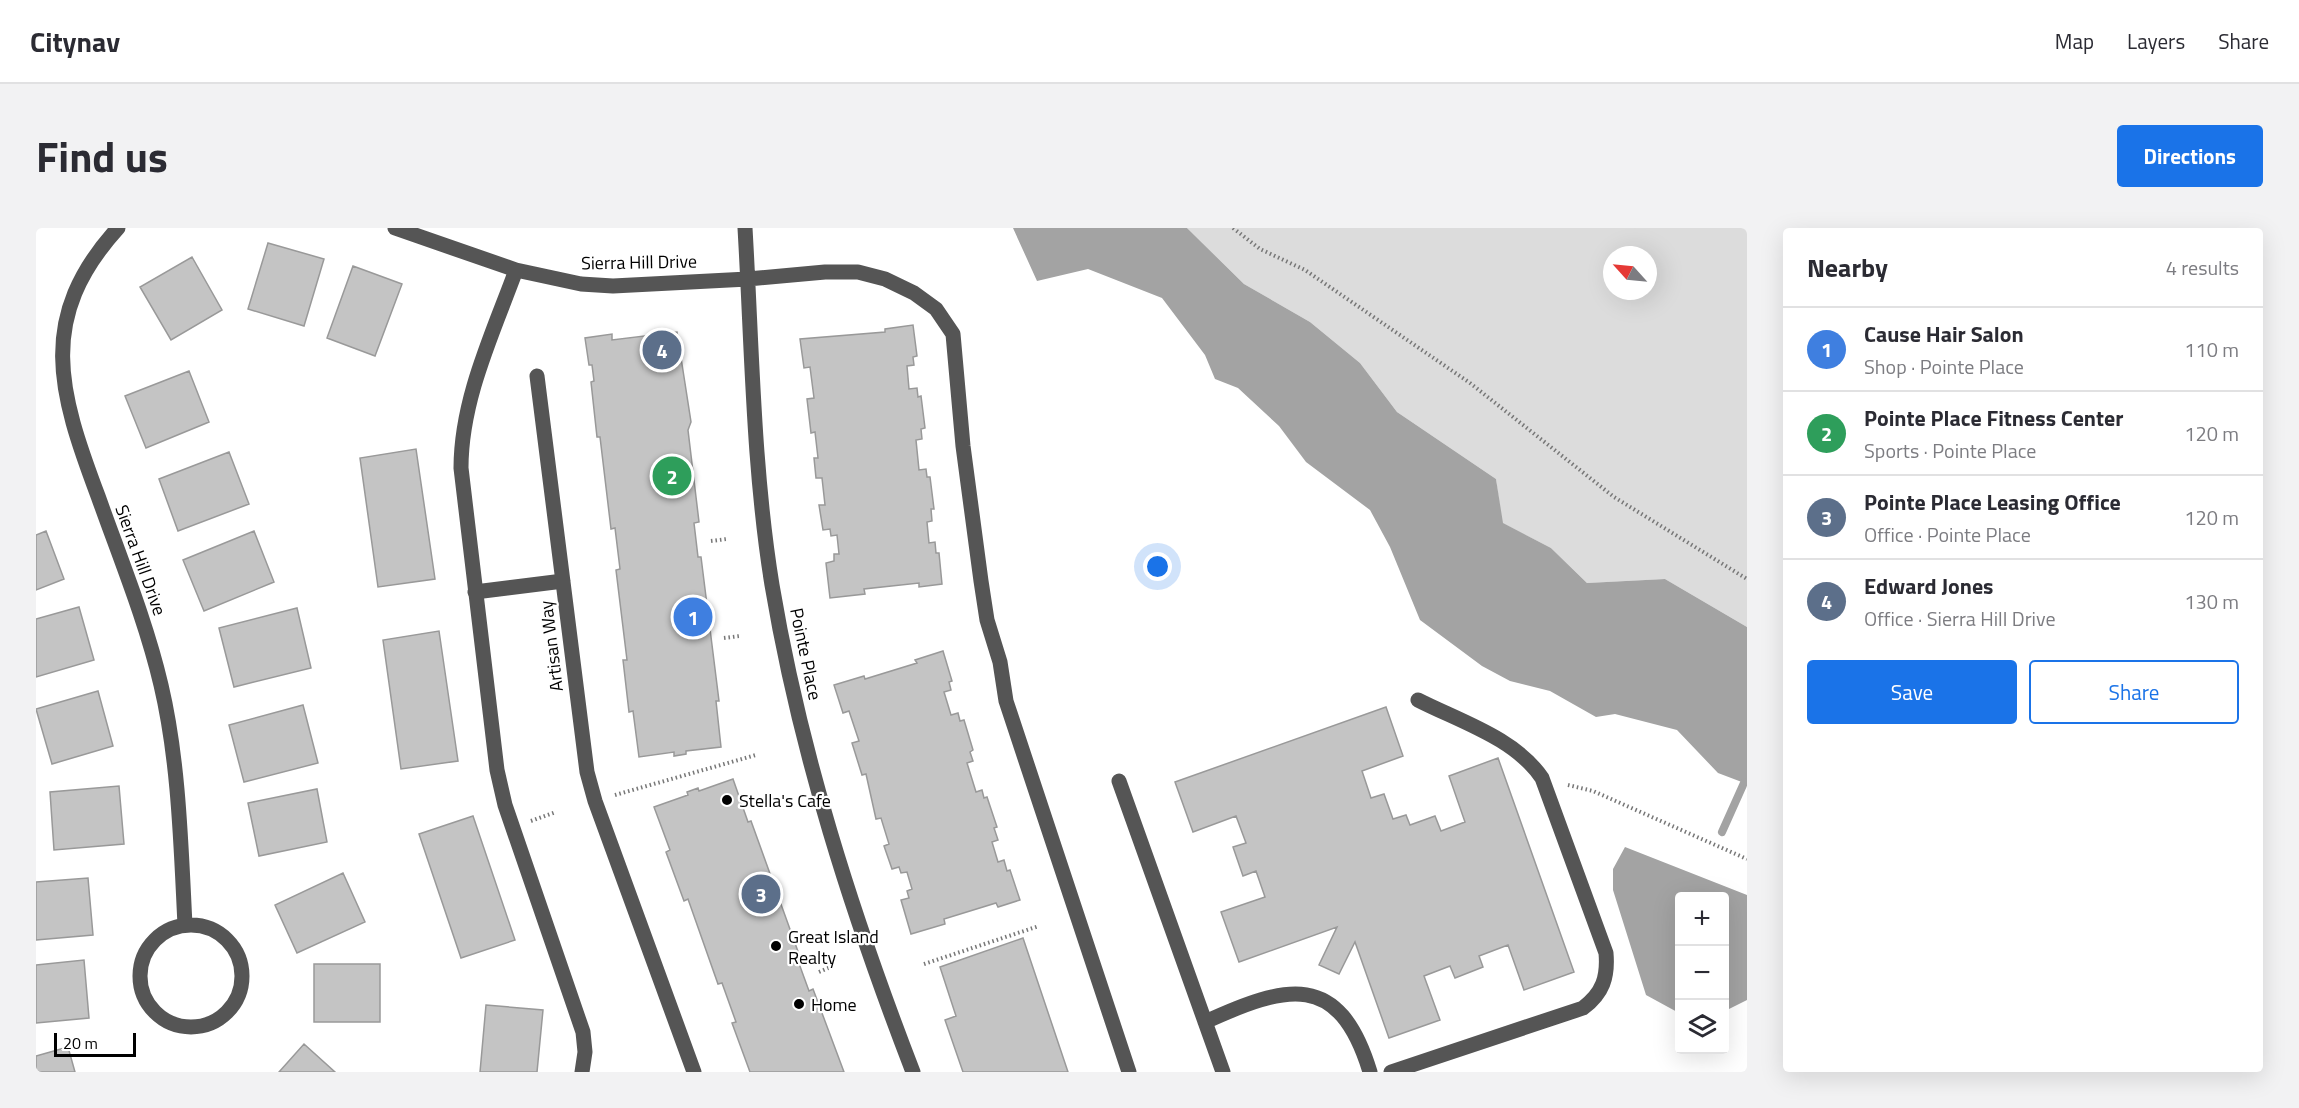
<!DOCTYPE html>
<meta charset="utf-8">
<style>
body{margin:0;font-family:"Titillium Web",sans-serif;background:#f2f2f3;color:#2b2b33}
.controls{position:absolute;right:18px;bottom:18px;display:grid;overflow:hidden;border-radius:6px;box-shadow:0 6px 24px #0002}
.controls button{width:54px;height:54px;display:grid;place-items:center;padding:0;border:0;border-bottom:2px solid #e1e1e2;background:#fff;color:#2b2b33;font:30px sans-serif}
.compass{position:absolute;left:1567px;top:18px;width:54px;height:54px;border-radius:50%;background:#fff;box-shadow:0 6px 24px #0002;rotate:297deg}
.scale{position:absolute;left:18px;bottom:15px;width:82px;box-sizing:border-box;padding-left:6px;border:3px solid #000;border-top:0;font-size:16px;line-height:21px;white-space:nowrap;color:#000;-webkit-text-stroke:4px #fff;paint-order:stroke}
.you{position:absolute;left:1122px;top:339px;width:21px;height:21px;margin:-15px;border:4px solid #fff;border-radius:50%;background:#1a73e8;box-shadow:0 0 0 9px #1a73e833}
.badge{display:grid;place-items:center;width:39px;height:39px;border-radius:50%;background:#1a73e8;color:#fff;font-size:20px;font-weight:700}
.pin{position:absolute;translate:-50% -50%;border:3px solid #fff;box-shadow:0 2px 6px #0006}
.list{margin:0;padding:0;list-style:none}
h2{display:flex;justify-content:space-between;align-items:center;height:78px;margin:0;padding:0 24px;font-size:26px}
h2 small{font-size:20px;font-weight:400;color:#7c7c81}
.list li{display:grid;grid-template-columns:39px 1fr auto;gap:18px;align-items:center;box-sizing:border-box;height:84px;padding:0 24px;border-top:2px solid #e1e1e2}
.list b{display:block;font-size:22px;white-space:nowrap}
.list p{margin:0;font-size:20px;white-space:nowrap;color:#7c7c81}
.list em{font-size:20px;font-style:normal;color:#7c7c81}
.actions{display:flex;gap:12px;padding:18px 24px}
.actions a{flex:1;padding:14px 0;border:2px solid #1a73e8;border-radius:6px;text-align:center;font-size:21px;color:#1a73e8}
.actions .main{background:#1a73e8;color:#fff}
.icon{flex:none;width:33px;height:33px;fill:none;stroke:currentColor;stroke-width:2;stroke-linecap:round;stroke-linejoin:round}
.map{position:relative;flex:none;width:1711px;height:844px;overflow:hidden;border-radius:6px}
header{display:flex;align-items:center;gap:36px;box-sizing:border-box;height:84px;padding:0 30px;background:#fff;border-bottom:2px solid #e1e1e2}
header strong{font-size:28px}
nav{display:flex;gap:33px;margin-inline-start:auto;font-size:21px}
.intro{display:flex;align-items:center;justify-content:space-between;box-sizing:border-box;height:144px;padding:0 36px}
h1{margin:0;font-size:42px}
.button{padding:15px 27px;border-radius:6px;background:#1a73e8;color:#fff;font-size:21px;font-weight:700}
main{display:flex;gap:36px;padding:0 36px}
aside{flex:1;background:#fff;border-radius:6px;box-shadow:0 6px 24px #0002}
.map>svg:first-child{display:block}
.green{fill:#dcdcdc;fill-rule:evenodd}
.water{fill:#a3a3a3}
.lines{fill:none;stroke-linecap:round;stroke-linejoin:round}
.stream{stroke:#a3a3a3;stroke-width:8}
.building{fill:#c4c4c4;stroke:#999;stroke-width:1.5}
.path{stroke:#777;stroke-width:4;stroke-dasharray:1.5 3;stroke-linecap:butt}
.minor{stroke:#555;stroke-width:15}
.poi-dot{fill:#000;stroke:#fff;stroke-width:2}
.labels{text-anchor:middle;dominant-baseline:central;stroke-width:4.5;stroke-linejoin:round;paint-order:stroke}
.street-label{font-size:18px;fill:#000;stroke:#fff}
.poi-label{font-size:18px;fill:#000;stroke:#fff;text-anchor:start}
</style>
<header>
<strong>Citynav</strong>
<nav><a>Map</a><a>Layers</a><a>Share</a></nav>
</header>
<div class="intro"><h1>Find us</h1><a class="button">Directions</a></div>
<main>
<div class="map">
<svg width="1711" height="844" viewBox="0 0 1711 844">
<rect width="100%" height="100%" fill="#fff"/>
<path class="green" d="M1151,0h560v399l-82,-48 -78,4 -36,-35 -49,-25 -6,-44 -99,-67 -37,-49 -50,-41 -66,-38zM1576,27h36v36h-36z"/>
<path class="water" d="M977,0h174l57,56 66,38 50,41 37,49 99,67 7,44 48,25 36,35 78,-4 82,48v157l-29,-11 -41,-43 -62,-16 -19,3 -46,-26 -40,-10 -28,-15 -62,-46 -30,-73 -20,-37 -64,-48 -27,-36 -41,-38 -23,-9 -10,-24 -43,-57 -74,-29 -51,12z
M1589,619l122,48v105l-22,11 -1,-115h-44l-1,117 -33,-18 -33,-105v-21z"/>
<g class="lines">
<path class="stream" d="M1686,604l22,-49 3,-1"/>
</g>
<path class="building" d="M232,15l56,16 -20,67 -56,-17z
M156,29l30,53 -51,30 -31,-53z
M317,38l49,18 -27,72 -48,-18z
M877,97l4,31 -4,1 1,8 -7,1 2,23 8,-1 1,9 3,-1 4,32 -4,1 1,10 -6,1 3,30 7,-1 1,8h3l4,32h-3l1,12 -5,1 2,21 6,-1 1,11h3l3,31 -23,3v-4l-55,6 1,5 -35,4 -4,-35 8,-2v-7h5l-2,-19 -6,1 -1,-7 -7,1 -4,-25h6l-3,-27h-6l-2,-20h4l-3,-26 -4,1 -4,-34 7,-1 -4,-31 -6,1 -4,-29 85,-7v-3z
M641,104l14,90 -3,8 11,92 -5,1 4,34h3l18,144h-3l5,46 -35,4v3l-12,2v-4l-35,5 -6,-46 -4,1 -6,-52h4l-11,-90 4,-1 -5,-41 -4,1 -11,-92h-3l-6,-55 3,-1 -2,-16h-3l-4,-27 27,-4v6z
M153,143l20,51 -63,26 -21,-52z
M380,221l19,130 -57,8 -18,-129z
M193,224l20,52 -71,27 -19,-52z
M10,303l18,48 -28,11v-55z
M218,303l20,51 -70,29 -21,-51z
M43,379l15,53 -58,17v-58z
M261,380l14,60 -77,19 -15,-59z
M403,403l19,130 -57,8 -18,-129z
M907,423l9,30 -3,1 2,8 -7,2 7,23 7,-2 2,8 4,-1 9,30 -3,2 3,9 -6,2 9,29 6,-2 2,8 3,-1 10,30 -3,1 4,12 -6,2 6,20 6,-2 3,11 3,-1 10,30 -22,7 -2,-4 -52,16 1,5 -34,10 -10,-34 8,-2 -2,-7 5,-2 -5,-17 -6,1 -2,-6 -7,2 -8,-23 5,-2 -8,-26 -5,1 -10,-45 -4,1 -10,-32 7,-2 -10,-30 -6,2 -9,-28 30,-9 1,3 52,-16 -2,-3z
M62,463l15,55 -61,18 -16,-55z
M267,477l15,58 -74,19 -15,-57z
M1350,479l17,49 -41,15 9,27 13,-4 9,25 13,-4 4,10 25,-9 6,15 24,-9 -16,-46 49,-18 76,214 -50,18 -16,-45 -29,11 4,11 -28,11 -5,-12 -26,10 16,44 -51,18 -34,-96 -16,32 -20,-9 18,-38 -98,35 -18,-50 44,-15 -9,-26 -13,5 -10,-29 13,-4 -10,-27 -43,16 -18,-50z
M697,551l15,43 3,-1 49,136 -3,1 12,33 4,-2 31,83h-94l-18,-49 4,-1 -14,-39 -4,1 -30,-85 -4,2 -18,-49 4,-2 -16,-43 34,-12 -1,-3 11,-4 1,3z
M83,558l5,58 -70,6 -4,-58z
M281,561l10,53 -68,14 -11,-53z
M437,588l42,124 -54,18 -42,-124z
M307,645l22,49 -68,31 -22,-48z
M52,650l5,57 -57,5v-58z
M987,710l45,134h-105l-18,-52 11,-4 -16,-49z
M48,732l5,58 -53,5v-58z
M278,736h66v58h-66z
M450,777l57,5 -6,62h-57z
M268,816l31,28h-56z
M32,819l7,25h-39v-16z"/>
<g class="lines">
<path class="path" d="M1197,0l27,21 45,21 165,113 144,114 133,82
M675,313l16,-2
M688,410l16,-2
M1532,557l25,6 154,68
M579,567l141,-40
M495,593l25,-9
M888,736l115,-38
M783,744l14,-6"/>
<path class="minor" d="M82,0c-82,90 -59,164 -20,268 22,62 48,125 63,189 18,76 20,162 24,240
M359,0l121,42 65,14 32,2 135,-7 77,-7h33l27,7 29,14 22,16 17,25 10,112 18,135 6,39 13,42 6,39 123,371
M709,0c7,119 8,240 27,357 28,167 80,329 141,487
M480,42c-23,63 -55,129 -55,198l36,302 8,35 78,227 2,20 -3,20
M501,148l50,396 8,29 99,271
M439,364l88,-11
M1083,553l104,291
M104 748a51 51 0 1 1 102 0a51 51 0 1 1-102 0Z
M1169,794c81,-37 134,-52 165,50
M1355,844l192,-64c20,-15 25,-31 23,-55l-64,-175c-27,-40 -83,-57 -124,-78"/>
</g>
<g class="poi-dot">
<circle cx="691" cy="572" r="6"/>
<circle cx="740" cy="718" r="6"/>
<circle cx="763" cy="776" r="6"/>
</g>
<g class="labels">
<g class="street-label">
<text transform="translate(603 34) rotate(-1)">Sierra Hill Drive</text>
<text transform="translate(105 332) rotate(70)">Sierra Hill Drive</text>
<text transform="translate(515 418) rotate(-97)">Artisan Way</text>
<text transform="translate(770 426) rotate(78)">Pointe Place</text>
</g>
<g class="poi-label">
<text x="703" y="572">Stella's Cafe</text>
<text x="752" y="708">Great Island<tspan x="752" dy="21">Realty</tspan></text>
<text x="775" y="776">Home</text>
</g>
</g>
</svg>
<div class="controls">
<button>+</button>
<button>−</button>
<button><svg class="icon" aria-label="layers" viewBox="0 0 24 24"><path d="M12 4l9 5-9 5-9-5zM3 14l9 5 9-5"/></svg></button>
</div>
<svg class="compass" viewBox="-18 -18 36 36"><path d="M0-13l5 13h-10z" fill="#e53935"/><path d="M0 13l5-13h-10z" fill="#7c7c81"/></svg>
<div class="scale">20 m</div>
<div class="you"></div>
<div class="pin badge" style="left:657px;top:389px;background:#3f7fe0">1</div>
<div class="pin badge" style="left:636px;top:248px;background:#2e9e5b">2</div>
<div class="pin badge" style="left:725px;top:666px;background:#5c6f8a">3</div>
<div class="pin badge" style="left:626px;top:122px;background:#5c6f8a">4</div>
</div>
<aside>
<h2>Nearby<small>4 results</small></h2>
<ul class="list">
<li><span class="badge" style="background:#3f7fe0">1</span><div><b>Cause Hair Salon</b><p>Shop · Pointe Place</p></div><em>110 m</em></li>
<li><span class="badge" style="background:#2e9e5b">2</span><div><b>Pointe Place Fitness Center</b><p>Sports · Pointe Place</p></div><em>120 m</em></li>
<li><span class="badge" style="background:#5c6f8a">3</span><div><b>Pointe Place Leasing Office</b><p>Office · Pointe Place</p></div><em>120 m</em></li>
<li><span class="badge" style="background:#5c6f8a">4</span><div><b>Edward Jones</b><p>Office · Sierra Hill Drive</p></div><em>130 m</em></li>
</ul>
<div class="actions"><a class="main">Save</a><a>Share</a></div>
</aside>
</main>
